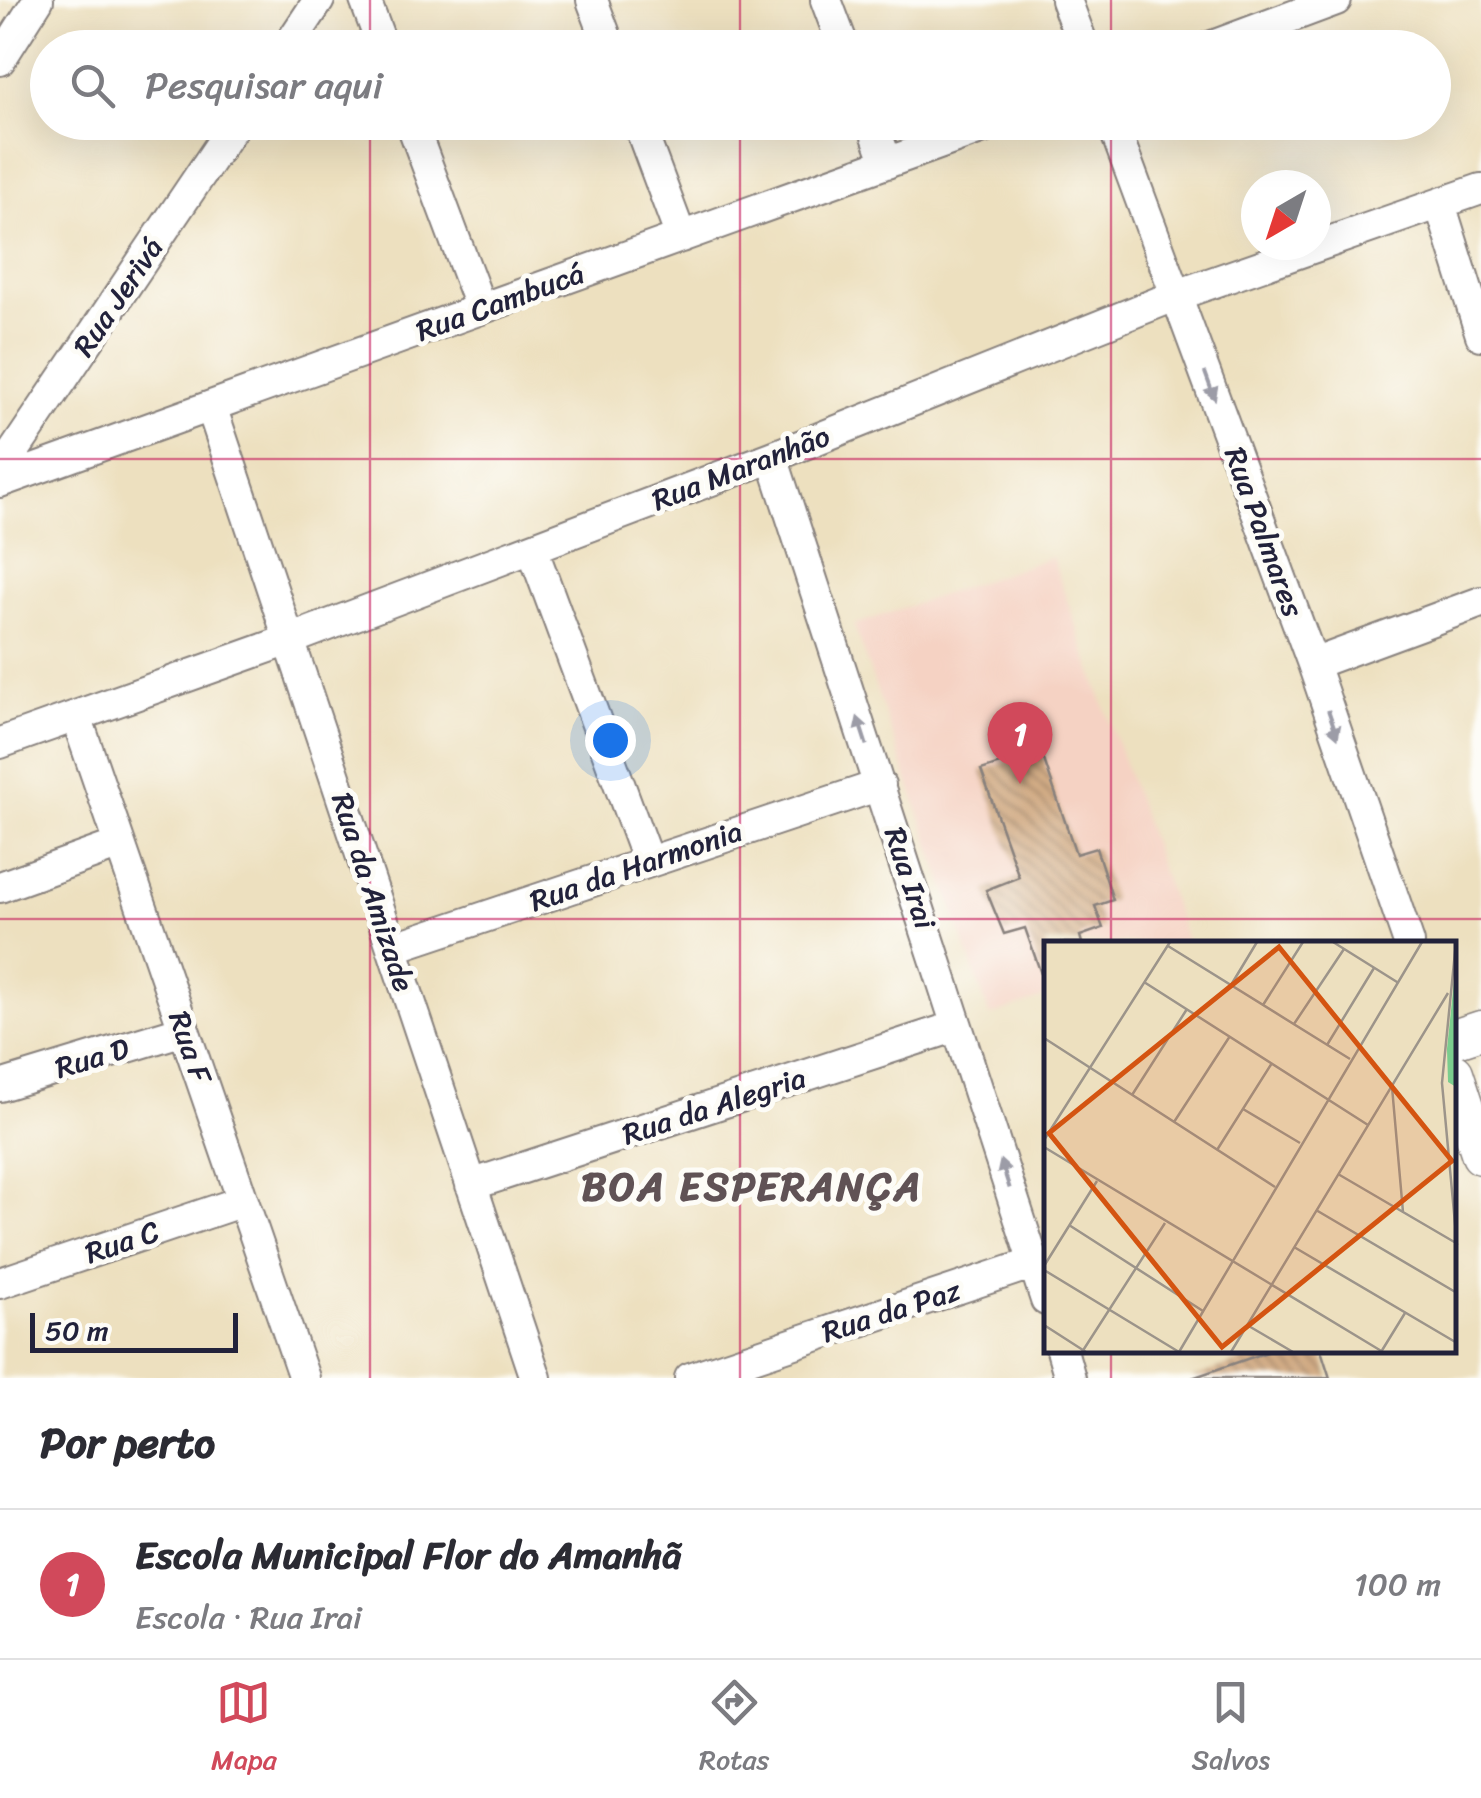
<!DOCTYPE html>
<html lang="pt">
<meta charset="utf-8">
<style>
body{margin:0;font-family:Sriracha,sans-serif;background:#f7f7f7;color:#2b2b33}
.compass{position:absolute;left:1241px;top:170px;width:90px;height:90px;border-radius:50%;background:#fff;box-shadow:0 10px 40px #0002;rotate:219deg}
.scale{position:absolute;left:30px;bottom:25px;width:208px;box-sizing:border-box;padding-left:10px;border:5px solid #22223b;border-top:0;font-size:28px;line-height:35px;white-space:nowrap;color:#22223b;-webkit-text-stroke:8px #fdfcf7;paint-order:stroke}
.you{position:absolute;left:610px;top:740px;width:35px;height:35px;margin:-25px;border:8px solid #fff;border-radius:50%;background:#1a73e8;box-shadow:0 0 0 15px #1a73e833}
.badge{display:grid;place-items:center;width:65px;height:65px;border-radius:50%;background:#d1495b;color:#fff;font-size:32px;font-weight:700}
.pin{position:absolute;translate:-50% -82px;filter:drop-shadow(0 2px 5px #0008)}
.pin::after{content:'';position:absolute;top:52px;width:35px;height:30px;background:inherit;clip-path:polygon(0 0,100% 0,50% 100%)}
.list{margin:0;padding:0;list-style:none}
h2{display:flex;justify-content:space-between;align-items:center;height:130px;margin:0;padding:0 40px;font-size:42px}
h2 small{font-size:32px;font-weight:400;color:#7c7c81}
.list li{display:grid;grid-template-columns:65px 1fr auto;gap:30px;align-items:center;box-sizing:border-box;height:150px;padding:0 40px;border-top:2px solid #e1e1e2}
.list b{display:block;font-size:38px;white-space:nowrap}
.list p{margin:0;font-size:32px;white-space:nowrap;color:#7c7c81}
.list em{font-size:32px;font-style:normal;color:#7c7c81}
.icon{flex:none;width:55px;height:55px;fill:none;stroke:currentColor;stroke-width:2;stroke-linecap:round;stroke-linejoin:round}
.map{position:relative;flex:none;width:1481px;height:1378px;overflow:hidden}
.search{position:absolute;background:#fff;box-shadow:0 10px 40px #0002;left:30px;right:30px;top:30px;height:110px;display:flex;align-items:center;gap:25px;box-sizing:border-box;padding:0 35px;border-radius:55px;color:#7c7c81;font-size:38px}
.sheet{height:280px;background:#fff}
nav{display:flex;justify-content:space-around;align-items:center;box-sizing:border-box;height:140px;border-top:2px solid #e1e1e2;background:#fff;font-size:28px;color:#7c7c81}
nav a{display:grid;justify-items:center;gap:5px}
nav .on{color:#d1495b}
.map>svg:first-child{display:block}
.built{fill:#f5d2c3}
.building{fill:url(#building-back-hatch)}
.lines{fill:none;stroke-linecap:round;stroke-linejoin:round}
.minor-casing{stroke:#88817d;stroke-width:34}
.tertiary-casing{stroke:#88817d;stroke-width:41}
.minor{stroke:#fff;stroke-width:30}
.tertiary{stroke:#fff;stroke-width:38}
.oneway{fill:#9c9ca7}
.grid{fill:none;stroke:#c2185b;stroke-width:2.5;stroke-opacity:0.55}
.labels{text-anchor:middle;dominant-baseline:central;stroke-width:10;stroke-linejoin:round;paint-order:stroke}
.street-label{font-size:30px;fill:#22223b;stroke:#fdfcf7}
.district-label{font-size:40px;font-weight:bold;letter-spacing:2.5px;fill:#605255;stroke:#fdfcf7}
.inset-road{fill:none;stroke:#9c948a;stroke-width:2.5}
.view{fill:#d45411;fill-opacity:0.15;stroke:#d45411;stroke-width:5}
.inset-edge{fill:none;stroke:#22223b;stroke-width:5}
</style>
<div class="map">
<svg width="1481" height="1378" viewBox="0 0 1481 1378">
<defs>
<pattern id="building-back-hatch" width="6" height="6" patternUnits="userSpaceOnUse" patternTransform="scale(2.5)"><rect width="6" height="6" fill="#d2ac85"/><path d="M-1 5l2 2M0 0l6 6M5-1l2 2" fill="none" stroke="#aa8c6e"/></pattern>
</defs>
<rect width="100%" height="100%" fill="#fdfcf7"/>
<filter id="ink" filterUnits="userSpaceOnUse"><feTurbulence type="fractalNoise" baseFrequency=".01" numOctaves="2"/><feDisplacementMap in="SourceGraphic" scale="20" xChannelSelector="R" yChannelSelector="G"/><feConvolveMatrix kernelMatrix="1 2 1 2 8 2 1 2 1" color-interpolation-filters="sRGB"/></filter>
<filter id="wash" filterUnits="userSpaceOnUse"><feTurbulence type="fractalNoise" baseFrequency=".0048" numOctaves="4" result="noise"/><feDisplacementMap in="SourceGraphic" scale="40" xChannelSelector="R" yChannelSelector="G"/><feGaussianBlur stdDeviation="2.25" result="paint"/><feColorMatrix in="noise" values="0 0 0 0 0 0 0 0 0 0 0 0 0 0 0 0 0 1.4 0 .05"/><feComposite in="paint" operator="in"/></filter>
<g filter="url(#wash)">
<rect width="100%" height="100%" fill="#ede0bf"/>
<path class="built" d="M1052,557l135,386h-141v54l-56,19 -136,-391z"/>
<g id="blocks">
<path class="building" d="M1041,751l35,103 20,-6 17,52 -18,6 8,22 -23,8 2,7h-36l-1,42 -20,-57 -21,6 -18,-44 33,-13 -38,-107z
M1273,1350h48l9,28h-138z"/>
</g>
</g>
<g filter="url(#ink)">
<use href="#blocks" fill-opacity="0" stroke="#88817d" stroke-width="2.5"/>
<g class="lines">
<g class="minor-casing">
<path id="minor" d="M365,0l18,48
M592,0l18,48
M826,0l18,48
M1066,0l18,48
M287,48l32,-48
M1207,48l129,-48
M0,60l38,-60
M411,122l70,187
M638,122l43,115
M872,122l15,41
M1112,122l201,542 96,279
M1440,204l41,131
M211,406l325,972
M772,457l274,843
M0,472l236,-350
M0,482l1000,-360
M532,548l116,314
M1313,664l168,-62
M76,716l228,662
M0,743l289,-103 483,-183 405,-162 304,-106
M0,887l120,-43
M392,948l488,-163
M0,1086l184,-56
M471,1185l486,-159
M0,1283l243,-82
M1062,1350l8,28
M690,1378l344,-115"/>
</g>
<g class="tertiary-casing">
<path id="tertiary" d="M1454,1039l27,-9
M1454,1073l27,82"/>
</g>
<use href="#minor" class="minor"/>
<use href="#tertiary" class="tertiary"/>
</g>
<defs><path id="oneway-solid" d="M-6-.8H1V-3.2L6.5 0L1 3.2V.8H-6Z" transform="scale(2.5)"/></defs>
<g class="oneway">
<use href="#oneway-solid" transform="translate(1210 386) rotate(70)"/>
<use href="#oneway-solid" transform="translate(1333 724) rotate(71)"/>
<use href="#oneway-solid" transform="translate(862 731) rotate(-108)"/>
<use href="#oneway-solid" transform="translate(1005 1174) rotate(-108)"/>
</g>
</g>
<path class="grid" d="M370,0v48M740,0v48M1111,0v48M370,122v1256M740,122v1256M1111,122v821M0,459h1481M0,919h1481M1111,1350v28"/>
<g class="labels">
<g class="street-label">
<text transform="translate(118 297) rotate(-56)">Rua Jerivá</text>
<text transform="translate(500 302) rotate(-20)">Rua Cambucá</text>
<text transform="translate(741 468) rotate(-21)">Rua Maranhão</text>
<text transform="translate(1264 532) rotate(70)">Rua Palmares</text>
<text transform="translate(636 866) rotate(-19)">Rua da Harmonia</text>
<text transform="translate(910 878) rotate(72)">Rua Irai</text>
<text transform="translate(373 892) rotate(72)">Rua da Amizade</text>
<text transform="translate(190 1047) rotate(71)">Rua F</text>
<text transform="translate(92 1058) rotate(-17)">Rua D</text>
<text transform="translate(714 1106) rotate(-18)">Rua da Alegria</text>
<text transform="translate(122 1242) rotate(-19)">Rua C</text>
<text transform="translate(891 1311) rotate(-18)">Rua da Paz</text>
</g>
<g class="district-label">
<text x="752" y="1186">BOA ESPERANÇA</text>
</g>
</g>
<g transform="translate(1044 941)">
<rect width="412" height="412" fill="#ede0bf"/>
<path d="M412,21v125l-8,-5 -1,-33z" fill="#7bcd8e"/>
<path class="inset-road" d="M289,1l64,40M412,1l-14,141 15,162M124,5l182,113M100,41l224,143M187,44l26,-43M219,64l40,-63M250,83l50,-75M0,97l231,149M283,104l47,-77M348,146l11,125M88,154l55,-86M199,168l57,34M130,181l56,-86M0,199l126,-198M0,206l339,205M173,209l55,-87M294,233l118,69M272,269l141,83M25,284l134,86M250,306l163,96M0,325l53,-85M0,329l135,82M0,384l42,27M203,384l46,27M38,411l83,-129M135,411l243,-410M187,411l217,-359M337,411l24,-39"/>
<path class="view" d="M235,6l173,214 -230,186 -173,-214z"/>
<rect width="412" height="412" class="inset-edge"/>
</g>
</svg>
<svg class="compass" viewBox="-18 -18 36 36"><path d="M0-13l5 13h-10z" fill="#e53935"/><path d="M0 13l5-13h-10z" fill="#7c7c81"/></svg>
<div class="scale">50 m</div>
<div class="you"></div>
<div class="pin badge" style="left:1020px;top:784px">1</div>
<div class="search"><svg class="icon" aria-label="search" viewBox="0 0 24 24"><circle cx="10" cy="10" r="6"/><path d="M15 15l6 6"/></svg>Pesquisar aqui</div>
</div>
<section class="sheet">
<h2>Por perto<small></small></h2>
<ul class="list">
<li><span class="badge">1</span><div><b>Escola Municipal Flor do Amanhã</b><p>Escola · Rua Irai</p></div><em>100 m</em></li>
</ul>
</section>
<nav>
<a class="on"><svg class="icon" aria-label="map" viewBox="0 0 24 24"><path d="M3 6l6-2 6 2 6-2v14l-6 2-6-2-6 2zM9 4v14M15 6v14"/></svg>Mapa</a>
<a><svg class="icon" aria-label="directions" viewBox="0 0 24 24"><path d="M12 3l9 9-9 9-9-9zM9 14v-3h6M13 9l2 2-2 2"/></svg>Rotas</a>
<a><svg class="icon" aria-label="saved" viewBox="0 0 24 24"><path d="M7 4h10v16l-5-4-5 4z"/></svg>Salvos</a>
</nav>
